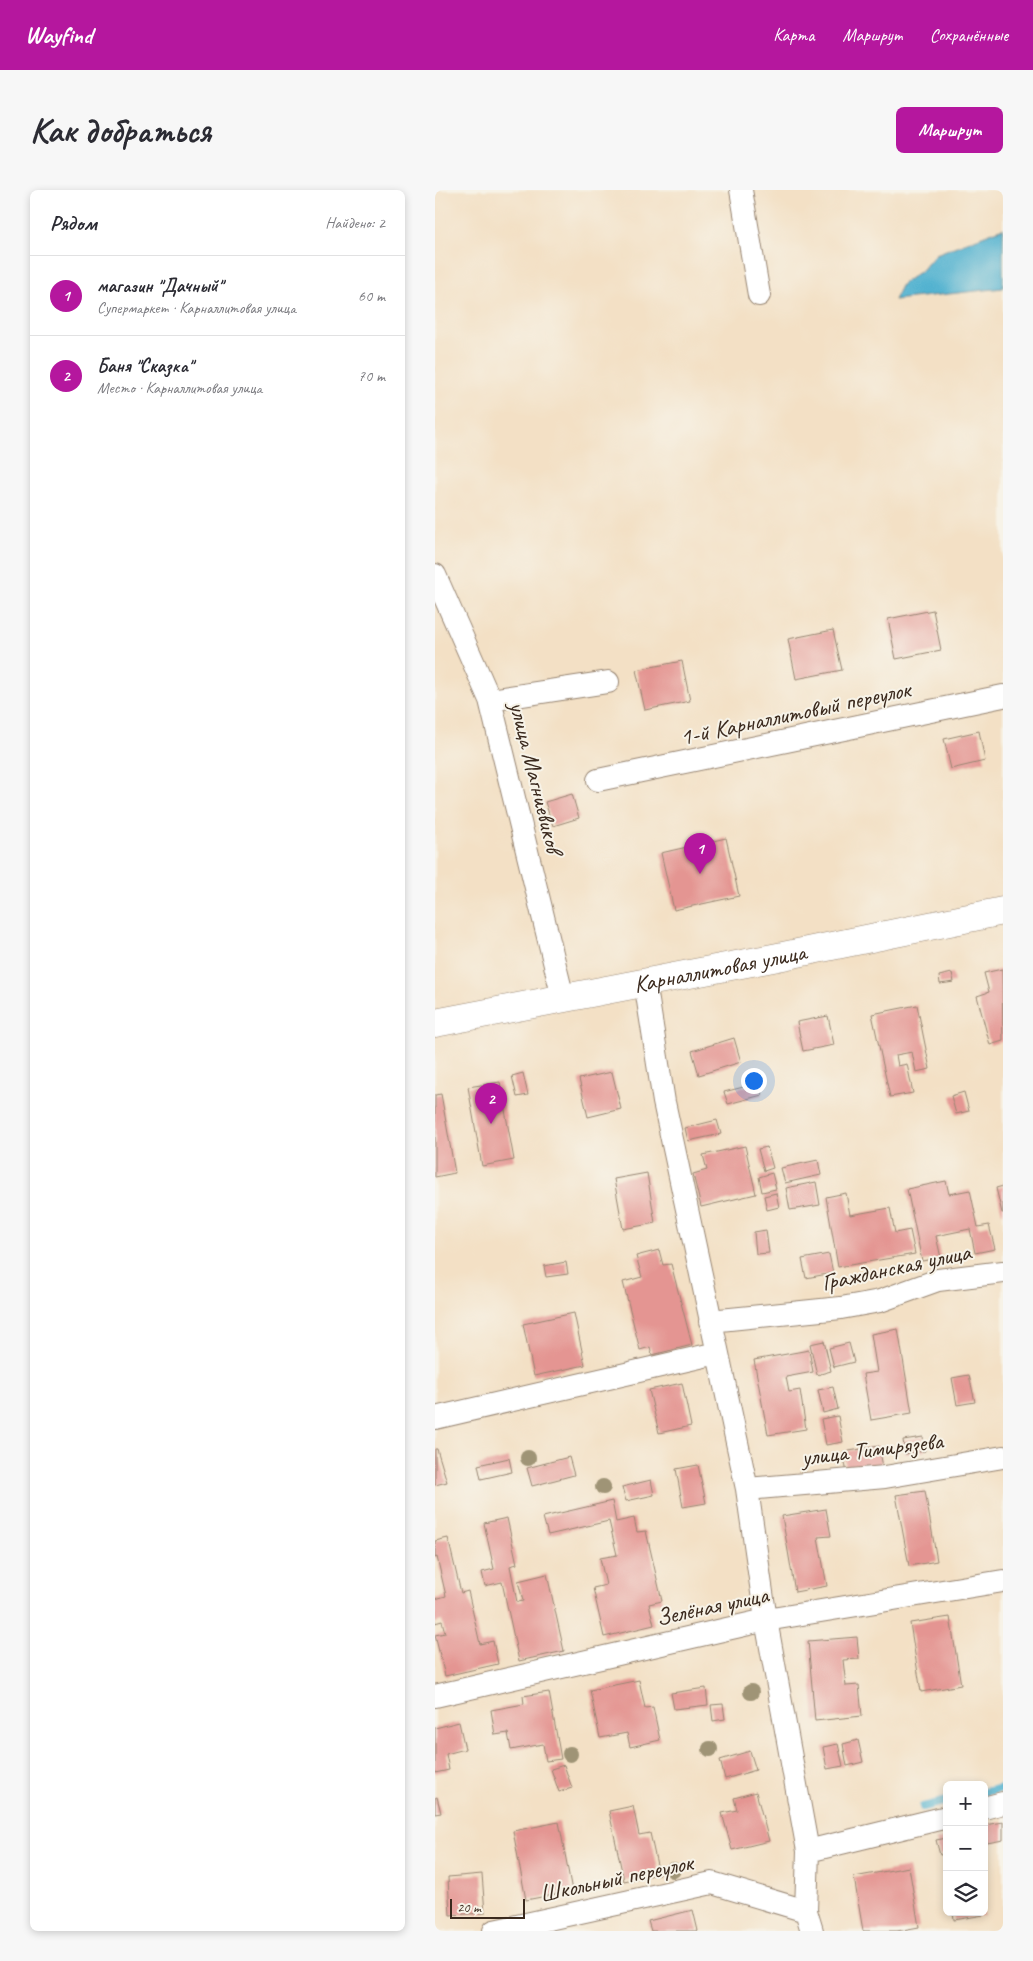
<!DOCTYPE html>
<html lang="ru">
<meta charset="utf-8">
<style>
body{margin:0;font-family:Caveat,sans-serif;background:#f7f7f7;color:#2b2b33}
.controls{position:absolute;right:15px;bottom:15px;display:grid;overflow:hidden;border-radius:8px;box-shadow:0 2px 8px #0003}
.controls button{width:45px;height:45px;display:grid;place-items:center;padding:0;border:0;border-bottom:1px solid #e1e1e2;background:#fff;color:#2b2b33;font:25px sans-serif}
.scale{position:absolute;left:15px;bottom:12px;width:75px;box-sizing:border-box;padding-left:5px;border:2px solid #3b2a1e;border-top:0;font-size:14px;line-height:18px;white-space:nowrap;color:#3b2a1e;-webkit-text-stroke:4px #f7f3e8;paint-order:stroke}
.you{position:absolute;left:318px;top:890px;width:18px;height:18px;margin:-12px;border:4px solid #fff;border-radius:50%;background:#1a73e8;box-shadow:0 0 0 8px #1a73e833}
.badge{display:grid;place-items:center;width:32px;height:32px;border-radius:50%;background:#b5179e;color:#fff;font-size:16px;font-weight:700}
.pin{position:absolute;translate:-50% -41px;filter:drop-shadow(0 1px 2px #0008)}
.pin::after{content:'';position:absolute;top:26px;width:18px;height:15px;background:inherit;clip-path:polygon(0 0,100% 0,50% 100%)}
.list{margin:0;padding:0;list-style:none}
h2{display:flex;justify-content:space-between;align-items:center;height:65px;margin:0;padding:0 20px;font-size:21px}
h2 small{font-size:16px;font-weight:400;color:#7c7c81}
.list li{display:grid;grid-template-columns:32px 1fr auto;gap:15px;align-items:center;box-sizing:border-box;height:80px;padding:0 20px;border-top:1px solid #e1e1e2}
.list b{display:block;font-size:19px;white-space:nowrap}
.list p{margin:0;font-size:16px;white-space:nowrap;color:#7c7c81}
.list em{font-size:16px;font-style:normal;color:#7c7c81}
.icon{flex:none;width:28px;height:28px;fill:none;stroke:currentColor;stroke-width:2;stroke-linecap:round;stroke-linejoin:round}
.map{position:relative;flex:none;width:568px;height:1741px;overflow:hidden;border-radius:8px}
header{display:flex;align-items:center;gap:30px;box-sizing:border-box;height:70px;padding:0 25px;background:#b5179e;color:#fff}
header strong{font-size:24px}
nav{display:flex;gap:28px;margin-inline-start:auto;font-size:18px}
.intro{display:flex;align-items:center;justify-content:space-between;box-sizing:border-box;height:120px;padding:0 30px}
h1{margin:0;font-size:35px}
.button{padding:12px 22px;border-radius:8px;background:#b5179e;color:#fff;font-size:18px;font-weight:700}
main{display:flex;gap:30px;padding:0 30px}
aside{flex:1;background:#fff;border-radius:8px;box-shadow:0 2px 8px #0003}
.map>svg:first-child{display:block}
.water{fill:#52b2d0;stroke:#466e77}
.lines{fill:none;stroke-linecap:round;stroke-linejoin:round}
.stream{stroke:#52b2d0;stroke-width:8}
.building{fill:#e49592}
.street-casing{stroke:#978572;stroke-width:24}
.secondary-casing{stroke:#978572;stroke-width:29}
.street{stroke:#fff;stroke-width:22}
.secondary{stroke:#fff;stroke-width:28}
.tree{fill:#9f9476}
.labels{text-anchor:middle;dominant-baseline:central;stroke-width:4;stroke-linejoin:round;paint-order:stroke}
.street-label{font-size:24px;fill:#3b2a1e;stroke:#f7f3e8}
</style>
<header>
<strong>Wayfind</strong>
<nav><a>Карта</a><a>Маршрут</a><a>Сохранённые</a></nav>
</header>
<div class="intro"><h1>Как добраться</h1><a class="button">Маршрут</a></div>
<main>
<aside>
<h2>Рядом<small>Найдено: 2</small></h2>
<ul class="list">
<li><span class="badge">1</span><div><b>магазин &quot;Дачный&quot;</b><p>Супермаркет · Карналлитовая улица</p></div><em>60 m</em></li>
<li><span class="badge">2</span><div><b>Баня &quot;Сказка&quot;</b><p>Место · Карналлитовая улица</p></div><em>70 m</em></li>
</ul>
</aside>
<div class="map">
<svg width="568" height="1741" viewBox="0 0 568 1741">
<rect width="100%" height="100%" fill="#f7f3e8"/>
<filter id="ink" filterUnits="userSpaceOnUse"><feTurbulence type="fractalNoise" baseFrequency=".02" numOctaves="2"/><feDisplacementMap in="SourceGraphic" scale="10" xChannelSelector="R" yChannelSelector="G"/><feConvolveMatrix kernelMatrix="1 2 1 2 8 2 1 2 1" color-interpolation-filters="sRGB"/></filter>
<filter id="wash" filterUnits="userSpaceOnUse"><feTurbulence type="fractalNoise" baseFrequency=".0096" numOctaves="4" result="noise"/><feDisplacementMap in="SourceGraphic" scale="20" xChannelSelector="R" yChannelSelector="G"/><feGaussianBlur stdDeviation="1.12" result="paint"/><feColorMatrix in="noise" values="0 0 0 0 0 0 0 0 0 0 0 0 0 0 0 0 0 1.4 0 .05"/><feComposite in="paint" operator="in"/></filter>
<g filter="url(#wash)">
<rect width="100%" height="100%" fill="#f3e0c5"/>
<path class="water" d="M568,38v60l-109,12 8,-16 20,-14 14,-16z"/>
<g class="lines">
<path class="stream" d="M549,1602l19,-4
M488,1617l24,-6"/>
</g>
<g id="blocks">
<path class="building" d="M498,420l8,40 -45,9 -8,-40z
M398,440l9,40 -46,9 -8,-40z
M247,471l8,40 -45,9 -9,-40z
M544,541l6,30 -34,8 -7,-30z
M137,604l7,24 -26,8 -8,-24z
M291,648l13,58 -65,14 -13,-57z
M567,779l1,72 -13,4 -13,-49 12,-4 -5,-19z
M517,783l2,9 -14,2 -1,-8z
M482,815l13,64 -14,3 -4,-20 -16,3 2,11 9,-2 6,29 -23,4 -18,-83z
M393,826l6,29 -31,6 -6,-29z
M299,848l7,24 -42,13 -7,-24z
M177,882l9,37 -33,8 -9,-38z
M88,883l5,22 -11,2 -5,-21z
M65,892l14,78 -32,6 -14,-79z
M324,893l3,12 -34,9 -4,-12z
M529,902l5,19 -13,3 -5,-18z
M6,904l14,79 -20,4v-82z
M282,930l4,14 -33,7 -3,-13z
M310,956l11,48 -55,13 -8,-33 14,-4 -4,-15z
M332,957l6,21 -9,3 -6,-22z
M383,970l3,15 -36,8 -4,-15z
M212,983l8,50 -32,6 -9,-50z
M337,983l4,16 -14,3 -3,-15z
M511,991l3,13 21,-4 8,37 11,-2 6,24 -20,4 -5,-24 -34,7 5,22 -19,3 -15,-72z
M381,992l4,23 -30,5 -4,-22z
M568,996v27h-1l-6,-25z
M341,1003l3,14 -12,3 -3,-14z
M411,1003l4,22 40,-7 5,25 15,-3 5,24 -77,13 -12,-70z
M331,1040l3,23 -13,1 -2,-22z
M224,1060l4,15 8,-1 21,81 -40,10 -2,-8 -10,3 -17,-68 19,-5 -6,-21z
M394,1064l4,19 -27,5 -4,-19z
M131,1072l2,12 -22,3 -2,-11z
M139,1123l11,52 -51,11 -11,-52z
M463,1139l14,84 -41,7 -8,-46 14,-2 -6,-38z
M389,1151l7,30 -14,4 -7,-31z
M414,1153l5,19 -20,5 -5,-19z
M374,1160l4,22 -27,5 3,15 11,-2 6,39 -38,6 -14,-75z
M534,1185l6,27 -18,3 -5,-27z
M247,1193l9,43 -32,7 -10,-43z
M398,1197l5,22 -15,4 -5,-23z
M403,1226l5,26 -17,3 -5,-26z
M488,1247l2,14 -20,3 -2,-14z
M444,1256l4,21 -36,6 -4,-21z
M0,1259h2l10,33 -12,3z
M134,1267l5,18 -42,11 -5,-18z
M74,1268l3,14 -31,7 -3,-14z
M263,1275l8,38 -23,4 -7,-38z
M216,1290l3,15 -28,6 -4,-14z
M490,1301l12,70 -28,5 -13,-71z
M177,1311l4,21 18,-4 3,14 9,-1 16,70 -13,3 5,21 -50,12 -11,-49 13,-3 -6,-27 17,-3 -8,-34 -61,14 -5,-18z
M391,1319l5,27 -13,1 9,49 -32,6 -13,-76z
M72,1328l10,46 -7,2 7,36 6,-1 -5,-20 29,-7 17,77 -45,10 -17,-79 -17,4 -3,-14 12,-3 -10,-46z
M13,1348l13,55 7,-2 12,53 13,-3 5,23 -53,12 -10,-41 10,-2 -3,-12 -7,2v-24l11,-3 -9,-39 -2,1v-17z
M515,1427l11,68 -40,7 -11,-69z
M422,1447l2,22 -16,1 3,26 13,-1 3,31 -47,5 -7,-80z
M204,1490l6,28 8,-1 7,33 -30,7 -3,-14 -27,5 -10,-48z
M271,1498l2,17 -34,4 -3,-16z
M114,1502l12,67 -15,2 -3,-17 -32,6 -3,-17 -13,2 -4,-25 33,-6 -1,-8z
M288,1514l2,15 -12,2 -2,-16z
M24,1532l6,27 -19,5 3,16 -14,3v-45z
M423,1550l5,22 -16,4 -4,-22z
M403,1554l5,22 -16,3 -4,-22z
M315,1561l6,19 -31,9 -5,-19z
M129,1575l8,23 -13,4 -8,-23z
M321,1602l13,49 -37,9 -10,-37 15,-3 -3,-12z
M2,1607l4,16 -6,1v-16z
M198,1616l6,29 11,-2 9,41 -35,7 -15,-70z
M124,1632l13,69 -46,9 -13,-69z
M568,1632v18l-16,3 -3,-18z
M512,1648v16l-7,1 -4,-15z
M474,1677l10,60 -22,4h-34l-9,-54z
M47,1684l3,39 -35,2 -2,-38z
M258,1720l5,21h-47l-3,-10z
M518,1722h30l1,3 -30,5z"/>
</g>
</g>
<g filter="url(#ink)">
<use href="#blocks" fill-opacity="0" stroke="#978572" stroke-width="1"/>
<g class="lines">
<g class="street-casing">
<path id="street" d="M306,0l18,105
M0,385l55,125 73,298
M55,510l118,-18
M163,590l405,-84
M210,792l19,120 83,387 19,131 42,231 -2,60 6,20
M275,1131l131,-13 39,-7 58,-21 65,-8
M0,1228l282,-65
M312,1299l138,-12 118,-20
M0,1506l331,-76 237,-39
M549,1618l19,-5
M373,1661l139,-34
M59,1741l218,-48 94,28"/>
</g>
<g class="secondary-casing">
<g id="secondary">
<path id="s1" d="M0,833l343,-66 225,-46"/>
</g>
</g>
<use href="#street" class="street"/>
<use href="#secondary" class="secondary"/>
</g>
<g class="tree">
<circle cx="93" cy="1268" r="8"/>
<circle cx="168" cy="1297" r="8"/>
<circle cx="316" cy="1502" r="8"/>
<circle cx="275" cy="1559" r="8"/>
<circle cx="135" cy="1564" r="8"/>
<circle cx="238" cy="1680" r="8"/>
</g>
</g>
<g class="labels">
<g class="street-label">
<text transform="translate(360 523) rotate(-12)">1-й Карналлитовый переулок</text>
<text transform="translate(101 587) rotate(76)">улица Магниевиков</text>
<text stroke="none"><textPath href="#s1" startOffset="290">Карналлитовая улица</textPath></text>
<text transform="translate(461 1077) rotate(-12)">Гражданская улица</text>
<text transform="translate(437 1259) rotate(-7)">улица Тимирязева</text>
<text transform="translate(277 1416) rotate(-12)">Зелёная улица</text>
<text transform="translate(181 1688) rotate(-12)">Школьный переулок</text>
</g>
</g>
</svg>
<div class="controls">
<button>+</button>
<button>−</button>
<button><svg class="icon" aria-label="layers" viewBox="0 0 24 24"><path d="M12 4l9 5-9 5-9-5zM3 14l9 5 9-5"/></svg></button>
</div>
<div class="scale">20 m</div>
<div class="you"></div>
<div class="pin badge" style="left:265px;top:684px">1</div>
<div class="pin badge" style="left:56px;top:934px">2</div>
</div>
</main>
